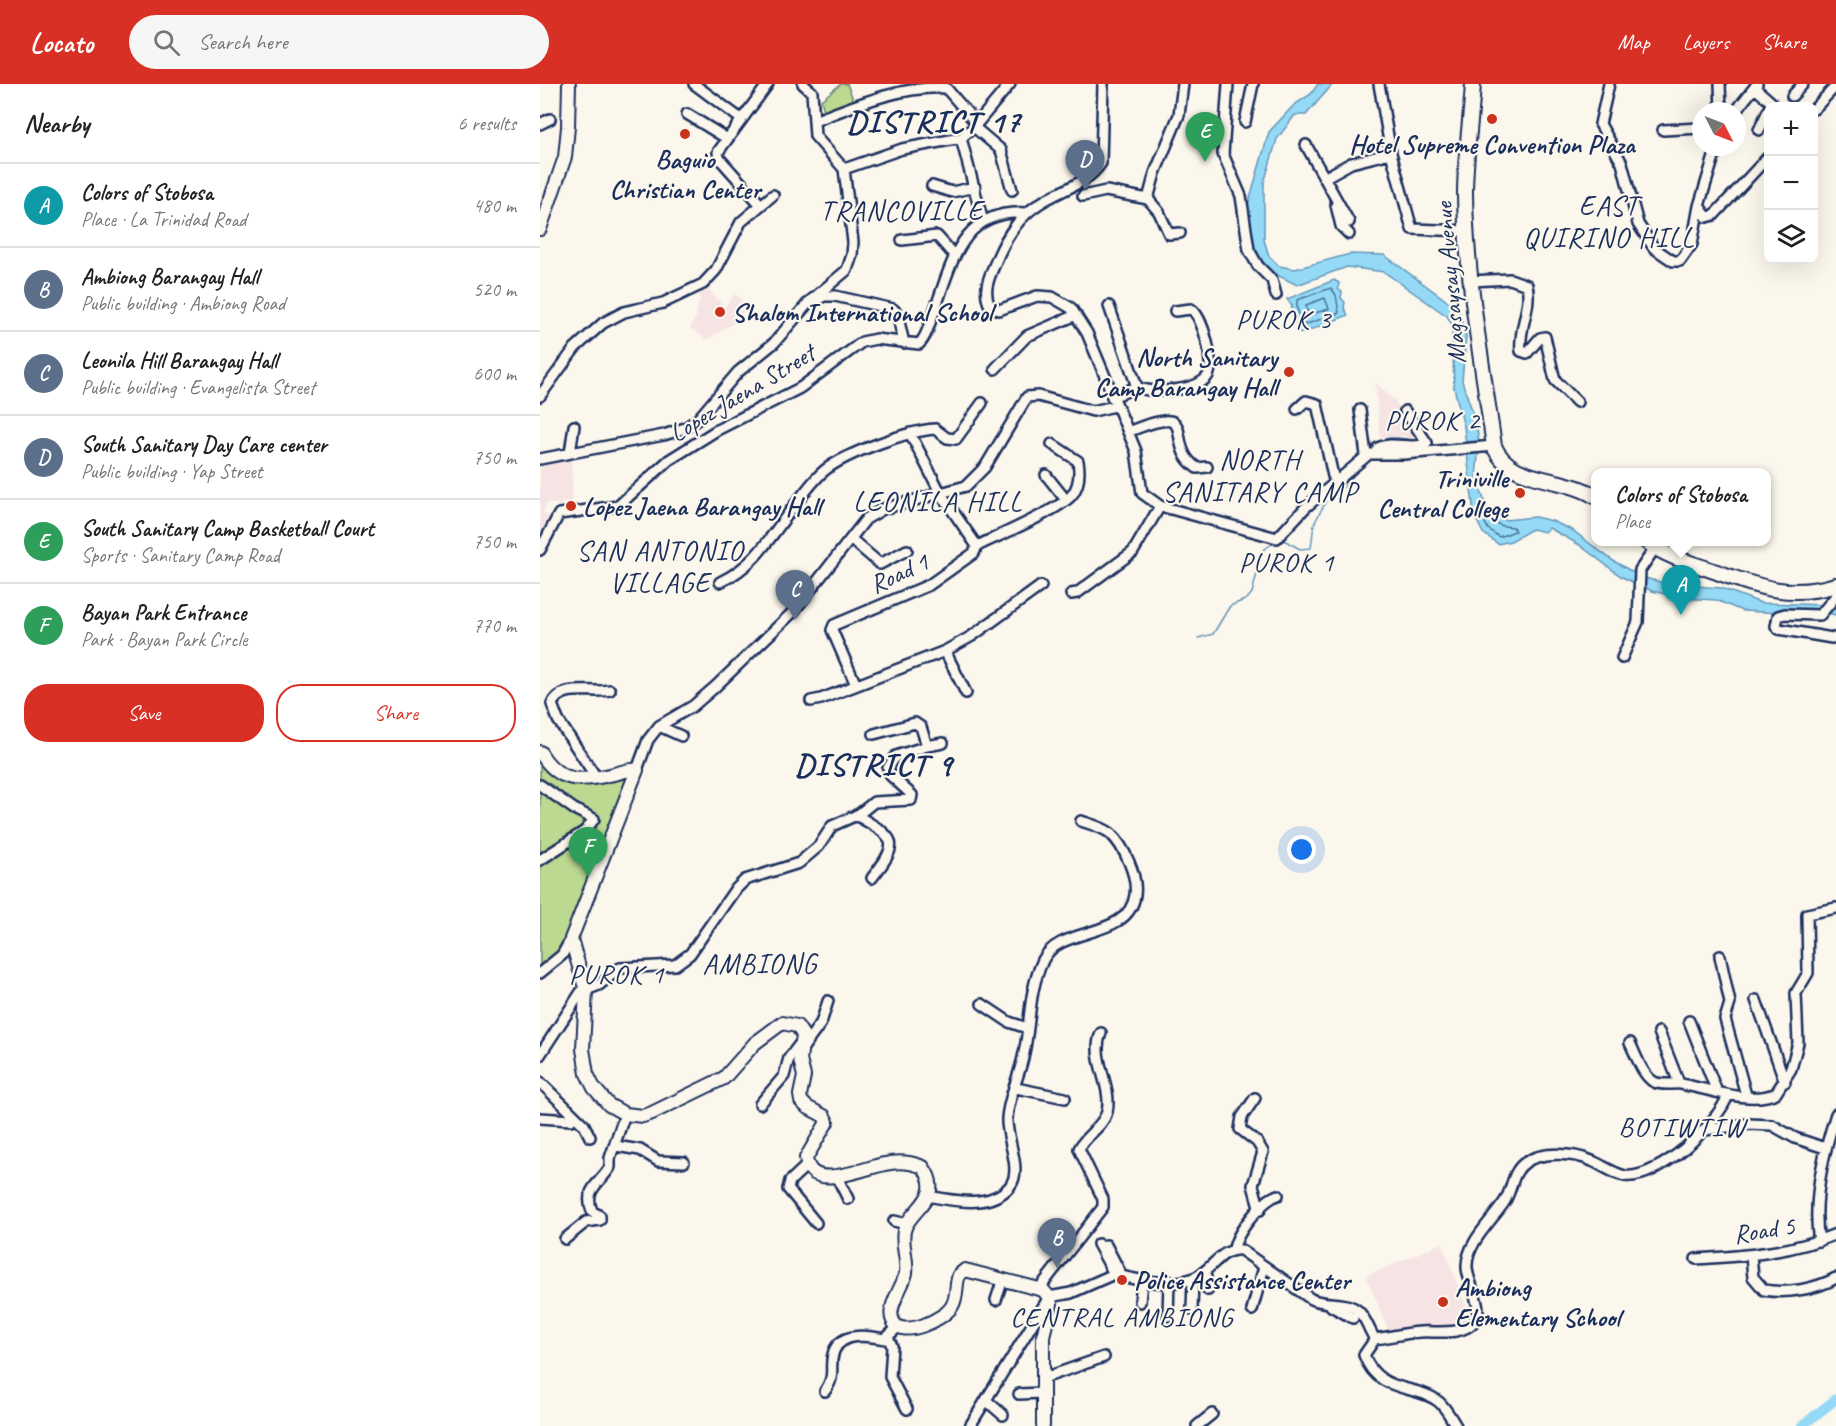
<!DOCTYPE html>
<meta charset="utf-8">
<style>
body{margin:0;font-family:Caveat,sans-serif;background:#f6f6f6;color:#222}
.controls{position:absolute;right:18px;top:18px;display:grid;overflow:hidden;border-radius:12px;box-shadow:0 6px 24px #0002}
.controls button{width:54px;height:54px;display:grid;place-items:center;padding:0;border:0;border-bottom:2px solid #e0e0e0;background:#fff;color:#222;font:30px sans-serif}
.compass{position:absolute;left:1152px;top:18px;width:54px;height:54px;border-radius:50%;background:#fff;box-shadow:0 6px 24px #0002;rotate:132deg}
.you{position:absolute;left:762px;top:766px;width:21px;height:21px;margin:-15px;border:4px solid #fff;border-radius:50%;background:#1a73e8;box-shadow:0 0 0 9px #1a73e833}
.badge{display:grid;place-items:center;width:39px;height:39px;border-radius:50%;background:#d93025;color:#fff;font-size:20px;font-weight:700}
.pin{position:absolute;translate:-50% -50px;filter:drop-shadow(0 2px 3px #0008)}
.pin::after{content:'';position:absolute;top:32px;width:21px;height:18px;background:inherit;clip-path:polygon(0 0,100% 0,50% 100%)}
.popup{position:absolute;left:1051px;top:384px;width:180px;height:78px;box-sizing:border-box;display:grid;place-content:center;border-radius:12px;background:#fff;filter:drop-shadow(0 2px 4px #0005);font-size:20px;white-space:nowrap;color:#767676}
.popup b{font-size:22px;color:#222}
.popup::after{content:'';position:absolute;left:50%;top:100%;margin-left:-12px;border:12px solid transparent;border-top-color:#fff}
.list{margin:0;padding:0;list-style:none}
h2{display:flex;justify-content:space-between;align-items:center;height:78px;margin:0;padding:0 24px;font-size:26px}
h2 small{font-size:20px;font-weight:400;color:#767676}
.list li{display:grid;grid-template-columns:39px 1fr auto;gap:18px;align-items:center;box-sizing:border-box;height:84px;padding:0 24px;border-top:2px solid #e0e0e0}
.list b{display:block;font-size:22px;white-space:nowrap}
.list p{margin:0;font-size:20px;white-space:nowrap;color:#767676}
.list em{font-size:20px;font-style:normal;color:#767676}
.actions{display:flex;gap:12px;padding:18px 24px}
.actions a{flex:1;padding:14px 0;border:2px solid #d93025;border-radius:24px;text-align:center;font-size:21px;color:#d93025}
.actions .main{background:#d93025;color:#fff}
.icon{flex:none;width:33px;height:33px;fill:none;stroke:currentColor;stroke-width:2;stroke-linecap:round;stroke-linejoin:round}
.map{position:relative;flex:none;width:1296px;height:1342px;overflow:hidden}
header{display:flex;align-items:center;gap:36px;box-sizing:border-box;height:84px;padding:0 30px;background:#d93025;color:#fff}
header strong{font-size:28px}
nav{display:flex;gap:33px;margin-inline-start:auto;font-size:21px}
.search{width:420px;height:54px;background:#f6f6f6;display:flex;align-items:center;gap:15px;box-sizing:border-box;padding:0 21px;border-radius:33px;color:#767676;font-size:22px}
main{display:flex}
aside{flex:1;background:#fff}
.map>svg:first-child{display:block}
.built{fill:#f6e4e4}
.green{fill:#bbd991;stroke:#6b8478;stroke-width:1.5}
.water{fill:#94daf6;stroke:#6496b9;stroke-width:1.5}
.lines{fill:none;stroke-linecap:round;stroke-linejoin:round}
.shore{stroke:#4b739b;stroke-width:1.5}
.stream{stroke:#6496b9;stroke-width:1.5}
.river{stroke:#94daf6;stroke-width:10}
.minor-casing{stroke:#1b2f5e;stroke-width:14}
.major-casing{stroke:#1b2f5e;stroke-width:16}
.highway-casing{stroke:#1b2f5e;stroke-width:18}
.minor{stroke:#fbf7ec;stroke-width:9}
.major{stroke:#fbf7ec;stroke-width:12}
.highway{stroke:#fbf7ec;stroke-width:14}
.poi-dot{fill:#c8321e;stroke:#fbf7ec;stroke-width:2}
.labels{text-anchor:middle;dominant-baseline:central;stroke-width:4.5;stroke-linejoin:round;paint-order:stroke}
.poi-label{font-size:26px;font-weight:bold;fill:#1b2f5e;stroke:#fbf7ec;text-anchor:start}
.street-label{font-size:26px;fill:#1b2f5e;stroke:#fbf7ec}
.neighbourhood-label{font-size:27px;letter-spacing:1.5px;fill:#1b2f5e;stroke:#fbf7ec}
.quarter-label{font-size:28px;letter-spacing:1.5px;fill:#1b2f5e;stroke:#fbf7ec}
.district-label{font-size:32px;font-weight:bold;letter-spacing:1.5px;fill:#1b2f5e;stroke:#fbf7ec}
</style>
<header>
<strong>Locato</strong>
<div class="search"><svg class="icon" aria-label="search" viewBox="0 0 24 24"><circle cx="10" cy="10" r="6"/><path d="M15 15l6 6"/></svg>Search here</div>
<nav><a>Map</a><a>Layers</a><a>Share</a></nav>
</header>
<main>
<aside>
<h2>Nearby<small>6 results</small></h2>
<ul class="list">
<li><span class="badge" style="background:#0f9aa8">A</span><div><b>Colors of Stobosa</b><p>Place · La Trinidad Road</p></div><em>480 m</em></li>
<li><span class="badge" style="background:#5c6f8a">B</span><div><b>Ambiong Barangay Hall</b><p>Public building · Ambiong Road</p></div><em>520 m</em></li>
<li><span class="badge" style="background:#5c6f8a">C</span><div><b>Leonila Hill Barangay Hall</b><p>Public building · Evangelista Street</p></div><em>600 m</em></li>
<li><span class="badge" style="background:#5c6f8a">D</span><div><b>South Sanitary Day Care center</b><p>Public building · Yap Street</p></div><em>750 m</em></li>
<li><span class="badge" style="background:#2e9e5b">E</span><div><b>South Sanitary Camp Basketball Court</b><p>Sports · Sanitary Camp Road</p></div><em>750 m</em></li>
<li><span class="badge" style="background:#2e9e5b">F</span><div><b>Bayan Park Entrance</b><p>Park · Bayan Park Circle</p></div><em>770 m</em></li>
</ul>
<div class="actions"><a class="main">Save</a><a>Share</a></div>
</aside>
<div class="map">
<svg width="1296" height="1342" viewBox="0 0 1296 1342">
<rect width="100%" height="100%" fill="#fbf7ec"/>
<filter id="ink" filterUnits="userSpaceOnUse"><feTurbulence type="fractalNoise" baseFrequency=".0167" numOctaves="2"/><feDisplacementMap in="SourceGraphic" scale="12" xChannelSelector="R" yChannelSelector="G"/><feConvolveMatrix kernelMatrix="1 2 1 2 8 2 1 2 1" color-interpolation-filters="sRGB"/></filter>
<g filter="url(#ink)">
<path class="built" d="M169,206l15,17 11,-13 14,12 -14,16 -29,18 -16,-12 6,-11 5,-26z
M835,298l19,18 30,42 -6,2 -15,-8 -23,2z
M31,371l2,48 -11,-1 -1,3 -14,-2 -4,10 6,3 -9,25v-80z
M902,1159l30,79 -17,9 -65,3 -24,-58z"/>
<path class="green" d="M301,0h6l8,20 -30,10 -4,-14z
M0,674l10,13 67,6 13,4 -62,157 -9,15 -19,16z"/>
<path class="water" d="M778,0h15l-27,31h-11l-18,24 -13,44v57l5,16 10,10 16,3 55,-15 34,1 74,54 8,27 -4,45 14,41 3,21 -3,35 13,35 16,7 30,-3 17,4 20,9 40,30 29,17 27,7 53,4 40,15 69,2 6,3v7l-25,-6 -28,4 -41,-2 -26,-11 -34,-2 -30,-7 -30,-14 -44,-33 -29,-16 -4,4 -13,-3 -21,12 -13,3 -15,-11 -9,-18 -10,-88 -10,-39 -2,-63 -5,-9 -63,-44 -37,-5 -50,18 -30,-15 -5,-6 -8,-16 -6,-43 21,-73 25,-27 17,-11z
M794,196l5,3 -1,6 4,3 -1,6 4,4 -1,6 4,7 -45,18 -5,-1v-7l-5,-4 2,-5 -5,-4 2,-6 -5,-7z"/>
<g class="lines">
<path class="shore" d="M791,204l5,7 3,18 -35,12 -7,-16v-9z
M785,214l4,11 -21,6 -2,-10z
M948,436l15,6 10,1 2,4 -16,6 -11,-8 -3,-6z"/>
<path class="stream" d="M839,358c10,-8 28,-3 40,0
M892,372l36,-1
M740,457l4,-1 16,9 11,-1 3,-24 12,-23 20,-16 14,-18
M658,554l15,-4 17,-28 17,-7 5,-6 11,-43 12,-8"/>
<path class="river" d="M1262,1342l34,-27"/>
<g class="minor-casing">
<path id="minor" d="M154,0l47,35
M263,0l9,8 3,44 29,33
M563,0l-2,79c-15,23 -44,27 -65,43 -21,14 -33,37 -42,60 -6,13 -11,27 -4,40l9,4 38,-14 15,1 19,11 16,25 49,118 6,42 18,13 117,32 29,-31 63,-53h35l90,-8
M688,0l-5,70 18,42 8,54 9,16 14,14 4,15
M839,0l12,69 21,76 55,2
M1069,0l-9,40 22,39 16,61 16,24 19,13h7l12,-17 7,-38 18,-59
M1180,0l1,27
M1215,4l16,14 1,4
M1252,12l11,-12
M1274,25l22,-23
M1196,27l21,-27
M147,30l39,24
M274,37c42,-16 86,-35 132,-33l31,36
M705,38l8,-38
M0,40l10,-5
M434,43l27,23 11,40
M1123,46l38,-2
M1219,46l9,-19
M421,54l22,84
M766,61l43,77
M304,85l58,-20 59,-11 13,-11 36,-43
M784,94l27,-15 40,-10
M392,102l20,6 23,-5
M543,112l23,-5 42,8 11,13 10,22 11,-1
M608,115l7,-26 24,-58 4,-31
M221,121l-42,-47 -1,-6 50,-68
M796,121l5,21 8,8
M1159,122l8,11 7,-2 54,-58
M362,156l35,-4 17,19
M930,197l40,-2 17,6c5,23 -9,43 -6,66l6,2 13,-15 5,-1 10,43 22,22
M275,217l9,-5h11l58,13 4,4 7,30
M569,222l28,81
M455,285l32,-33 49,-21
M0,312l35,-48 28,-25 21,-11 39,-9 40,-19 13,-14 25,-48 32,-27
M572,313l25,-10c15,7 59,4 70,-10 9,-11 -4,-61 -16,-68l-16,2
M757,325l9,-8 11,3 18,81
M820,326l6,45
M588,348c77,-32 33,11 69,36l10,-1
M370,349l31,61 36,52
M837,368l1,-4c15,-8 36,3 49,-5l-22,-32
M30,369l4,-27
M0,375l124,-24 21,-7 13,-9 40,-47 36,-29 35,-41 38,-32 5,-15 1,-13 -9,-73
M506,391l20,25
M311,455l29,25 27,-14
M437,462c21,-10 80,-35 94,-50 9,-10 9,-23 7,-35l-26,-17
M0,466l19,-36 59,-8 51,-46 48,-30 83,-42 62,-46 14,-3 43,5c7,-6 9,-16 12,-24 20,-50 26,-111 95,-107
M180,498c37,-17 53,-50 78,-81 8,-10 17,-23 27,-31 22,-17 82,-39 110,-41l12,9 9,1 26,-36
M531,510l6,-1 56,-41 27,-46
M1292,554l-53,-9 -3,-3 2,-10 7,-2 35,1 16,-19
M405,567l21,42
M1082,574l16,-36 2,-52 15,-22
M316,601l-24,-55 2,-5 95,-40 45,-32 3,-7
M271,617l10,-2 124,-48 27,-15 69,-50
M119,642l22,10
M387,662l16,-3
M97,686l11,-30 11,-14 34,-20 22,-19 79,-76 72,-92 17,-10 83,-23 19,-19 42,-70 11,-1 55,15 22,-5
M56,693l-38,-57 -6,-16c10,-21 39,-10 58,-14
M0,701l34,24 20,10 -9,12 -45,29
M316,731c39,23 46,25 16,63
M1180,872l10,47 -5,16 21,76
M0,889l22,-18 9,-16
M1216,916l29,82
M442,920l27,18 18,6
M1149,937l28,71
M1119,948l20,51
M1090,959c6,12 12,32 24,39 9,4 18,1 27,2 27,5 70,21 95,9l15,-24 7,-26 -2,-50 12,-20 -1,-59 29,-6
M262,965l19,-26 7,-22
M0,971l41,-63 18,-7 21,-17 55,-3 15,-11 44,-63 11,-11 54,-17 20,-17 13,-20 27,-12 15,-12 37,-2 1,-5 -21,-19 -3,-8 8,-12 31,-10 -6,-19 -6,-4 -41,11
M0,998l44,43 6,12
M476,1004l49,10
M715,1014l-13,19 -2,12 17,13 6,10 -10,33 7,25
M220,1020l24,-28 5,-18 13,-17
M0,1034l31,2
M1165,1046l43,-6 24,1 23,13 30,10
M76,1062l24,4 18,11 26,1
M267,1081l-17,16 -2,8 28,34
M297,1093l11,22
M388,1112c25,5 63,13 82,-10 13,-16 -4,-47 -3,-67 1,-21 13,-44 17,-66 7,-32 4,-61 19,-93 17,-35 86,-20 92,-65 3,-19 -11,-49 -25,-62 -8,-6 -20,-9 -29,-12
M354,1137l13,3
M25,1155l21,-17 14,-2v-4l-8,-5c-9,-22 9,-28 18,-44v-9l15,-44
M1279,1157c-7,-39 5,-90 17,-127
M558,1160l15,28
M566,1161l16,31
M694,1165c2,-16 29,-50 44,-54
M1211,1172l2,21 11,13c23,4 52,-1 72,-12
M1156,1175c48,-3 95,-6 140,-25
M665,1188l3,18
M499,1205l64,-82v-8l-24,-50c6,-14 24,-22 28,-37 6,-27 -17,-53 -6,-79
M456,1216l7,-21
M600,1218l2,-21
M791,1222l22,12
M652,1226l1,-32
M712,1226l12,-43
M628,1232l1,-35
M348,1253l4,9 -2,31 17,32
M504,1294l60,-21
M285,1307c12,-17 3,-24 9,-40 8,-20 36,-15 51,-12l13,-12
M479,1310l24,-1
M447,1317l16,14
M430,1342l79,-129 22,-4 43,-19c25,7 55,13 80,4 17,-7 28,-31 47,-28l70,49c18,8 41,-1 52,18 5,7 7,15 12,22
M657,1342l15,-12
M916,1342c-5,-8 -10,-18 -17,-24 -21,-18 -61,-7 -75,-47l11,-16c15,-2 30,-6 45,-7 15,-1 36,3 49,-6 21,-12 -2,-42 -2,-59 -1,-24 26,-47 38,-66 8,-14 7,-30 21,-39 17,-11 48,-9 66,-1 10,4 22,13 33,15 33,4 93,-52 103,-81"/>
</g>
<g class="major-casing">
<path id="major" d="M0,145l25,-72 3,-30 1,-43
M0,668c19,32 41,30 74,22 9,-2 14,-5 23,-4l-66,169 15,52 -3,58 4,25 7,14 15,17 16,9 18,2 9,-3 72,-35 31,-35 27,-20 15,3 6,9 -3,25 4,16 -4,19 1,6 6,6 17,9 3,6 -21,36c4,36 59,9 79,6 12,-3 26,-2 38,3 23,31 -15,43 -19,64 -3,14 4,28 2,42 -3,14 -20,35 -13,48 8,19 52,-2 59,-15 6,-9 3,-21 7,-31l6,-5 78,20 6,7 2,7 -8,32v90"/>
</g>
<g class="highway-casing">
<path id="highway" d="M933,0c-2,36 -8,74 -8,110 1,85 17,168 29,252 16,39 70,29 102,51
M1107,458c20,15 44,21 67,29 45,16 75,28 122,14"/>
</g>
<use href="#minor" class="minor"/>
<use href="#major" class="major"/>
<use href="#highway" class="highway"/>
</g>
</g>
<g class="poi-dot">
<circle cx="952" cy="35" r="6"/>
<circle cx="145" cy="50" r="6"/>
<circle cx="180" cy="228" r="6"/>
<circle cx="749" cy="288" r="6"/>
<circle cx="980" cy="409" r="6"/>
<circle cx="31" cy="422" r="6"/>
<circle cx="582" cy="1196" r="6"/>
<circle cx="903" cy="1218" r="6"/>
</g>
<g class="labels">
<g class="poi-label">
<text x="952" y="60" text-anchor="middle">Hotel Supreme Convention Plaza</text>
<text x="145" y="75" text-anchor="middle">Baguio<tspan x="145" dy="30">Christian Center</tspan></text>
<text x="192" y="228">Shalom International School</text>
<text x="737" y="273" text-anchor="end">North Sanitary<tspan x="737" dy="30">Camp Barangay Hall</tspan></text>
<text x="968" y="394" text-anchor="end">Triniville<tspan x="968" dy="30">Central College</tspan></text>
<text x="43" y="422">Lopez Jaena Barangay Hall</text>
<text x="594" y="1196">Police Assistance Center</text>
<text x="915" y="1203">Ambiong<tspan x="915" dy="30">Elementary School</tspan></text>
</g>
<g class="street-label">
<text transform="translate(910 199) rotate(-95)">Magsaysay Avenue</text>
<text transform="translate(202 309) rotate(-31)">Lopez Jaena Street</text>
<text transform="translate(359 489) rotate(-25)">Road 1</text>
<text transform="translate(1224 1146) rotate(-9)">Road 5</text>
</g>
<g class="neighbourhood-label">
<text x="744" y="235">PUROK 3</text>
<text x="893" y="336">PUROK 2</text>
<text x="747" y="478">PUROK 1</text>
<text x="77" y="890">PUROK 1</text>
<text x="1142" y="1043">BOTIWTIW</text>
<text x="582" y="1233">CENTRAL AMBIONG</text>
</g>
<g class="quarter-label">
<text x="1069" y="121">EAST<tspan x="1069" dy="32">QUIRINO HILL</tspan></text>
<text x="362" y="126">TRANCOVILLE</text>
<text x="720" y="375">NORTH<tspan x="720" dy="32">SANITARY CAMP</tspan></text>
<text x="398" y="417">LEONILA HILL</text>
<text x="120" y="466">SAN ANTONIO<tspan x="120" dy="32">VILLAGE</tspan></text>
<text x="220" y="879">AMBIONG</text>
</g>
<g class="district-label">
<text x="394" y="37">DISTRICT 17</text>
<text x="334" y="680">DISTRICT 9</text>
</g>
</g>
</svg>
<div class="controls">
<button>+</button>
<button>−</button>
<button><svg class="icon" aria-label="layers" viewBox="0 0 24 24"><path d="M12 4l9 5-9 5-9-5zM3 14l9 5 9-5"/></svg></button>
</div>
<svg class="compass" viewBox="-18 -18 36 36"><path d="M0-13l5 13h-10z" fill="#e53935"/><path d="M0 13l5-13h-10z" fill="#767676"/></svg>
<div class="you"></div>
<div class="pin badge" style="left:1141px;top:531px;background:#0f9aa8">A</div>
<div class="popup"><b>Colors of Stobosa</b>Place</div>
<div class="pin badge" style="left:517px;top:1184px;background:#5c6f8a">B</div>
<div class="pin badge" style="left:255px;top:536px;background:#5c6f8a">C</div>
<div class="pin badge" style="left:545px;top:106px;background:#5c6f8a">D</div>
<div class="pin badge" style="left:665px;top:78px;background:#2e9e5b">E</div>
<div class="pin badge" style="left:48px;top:793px;background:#2e9e5b">F</div>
</div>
</main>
